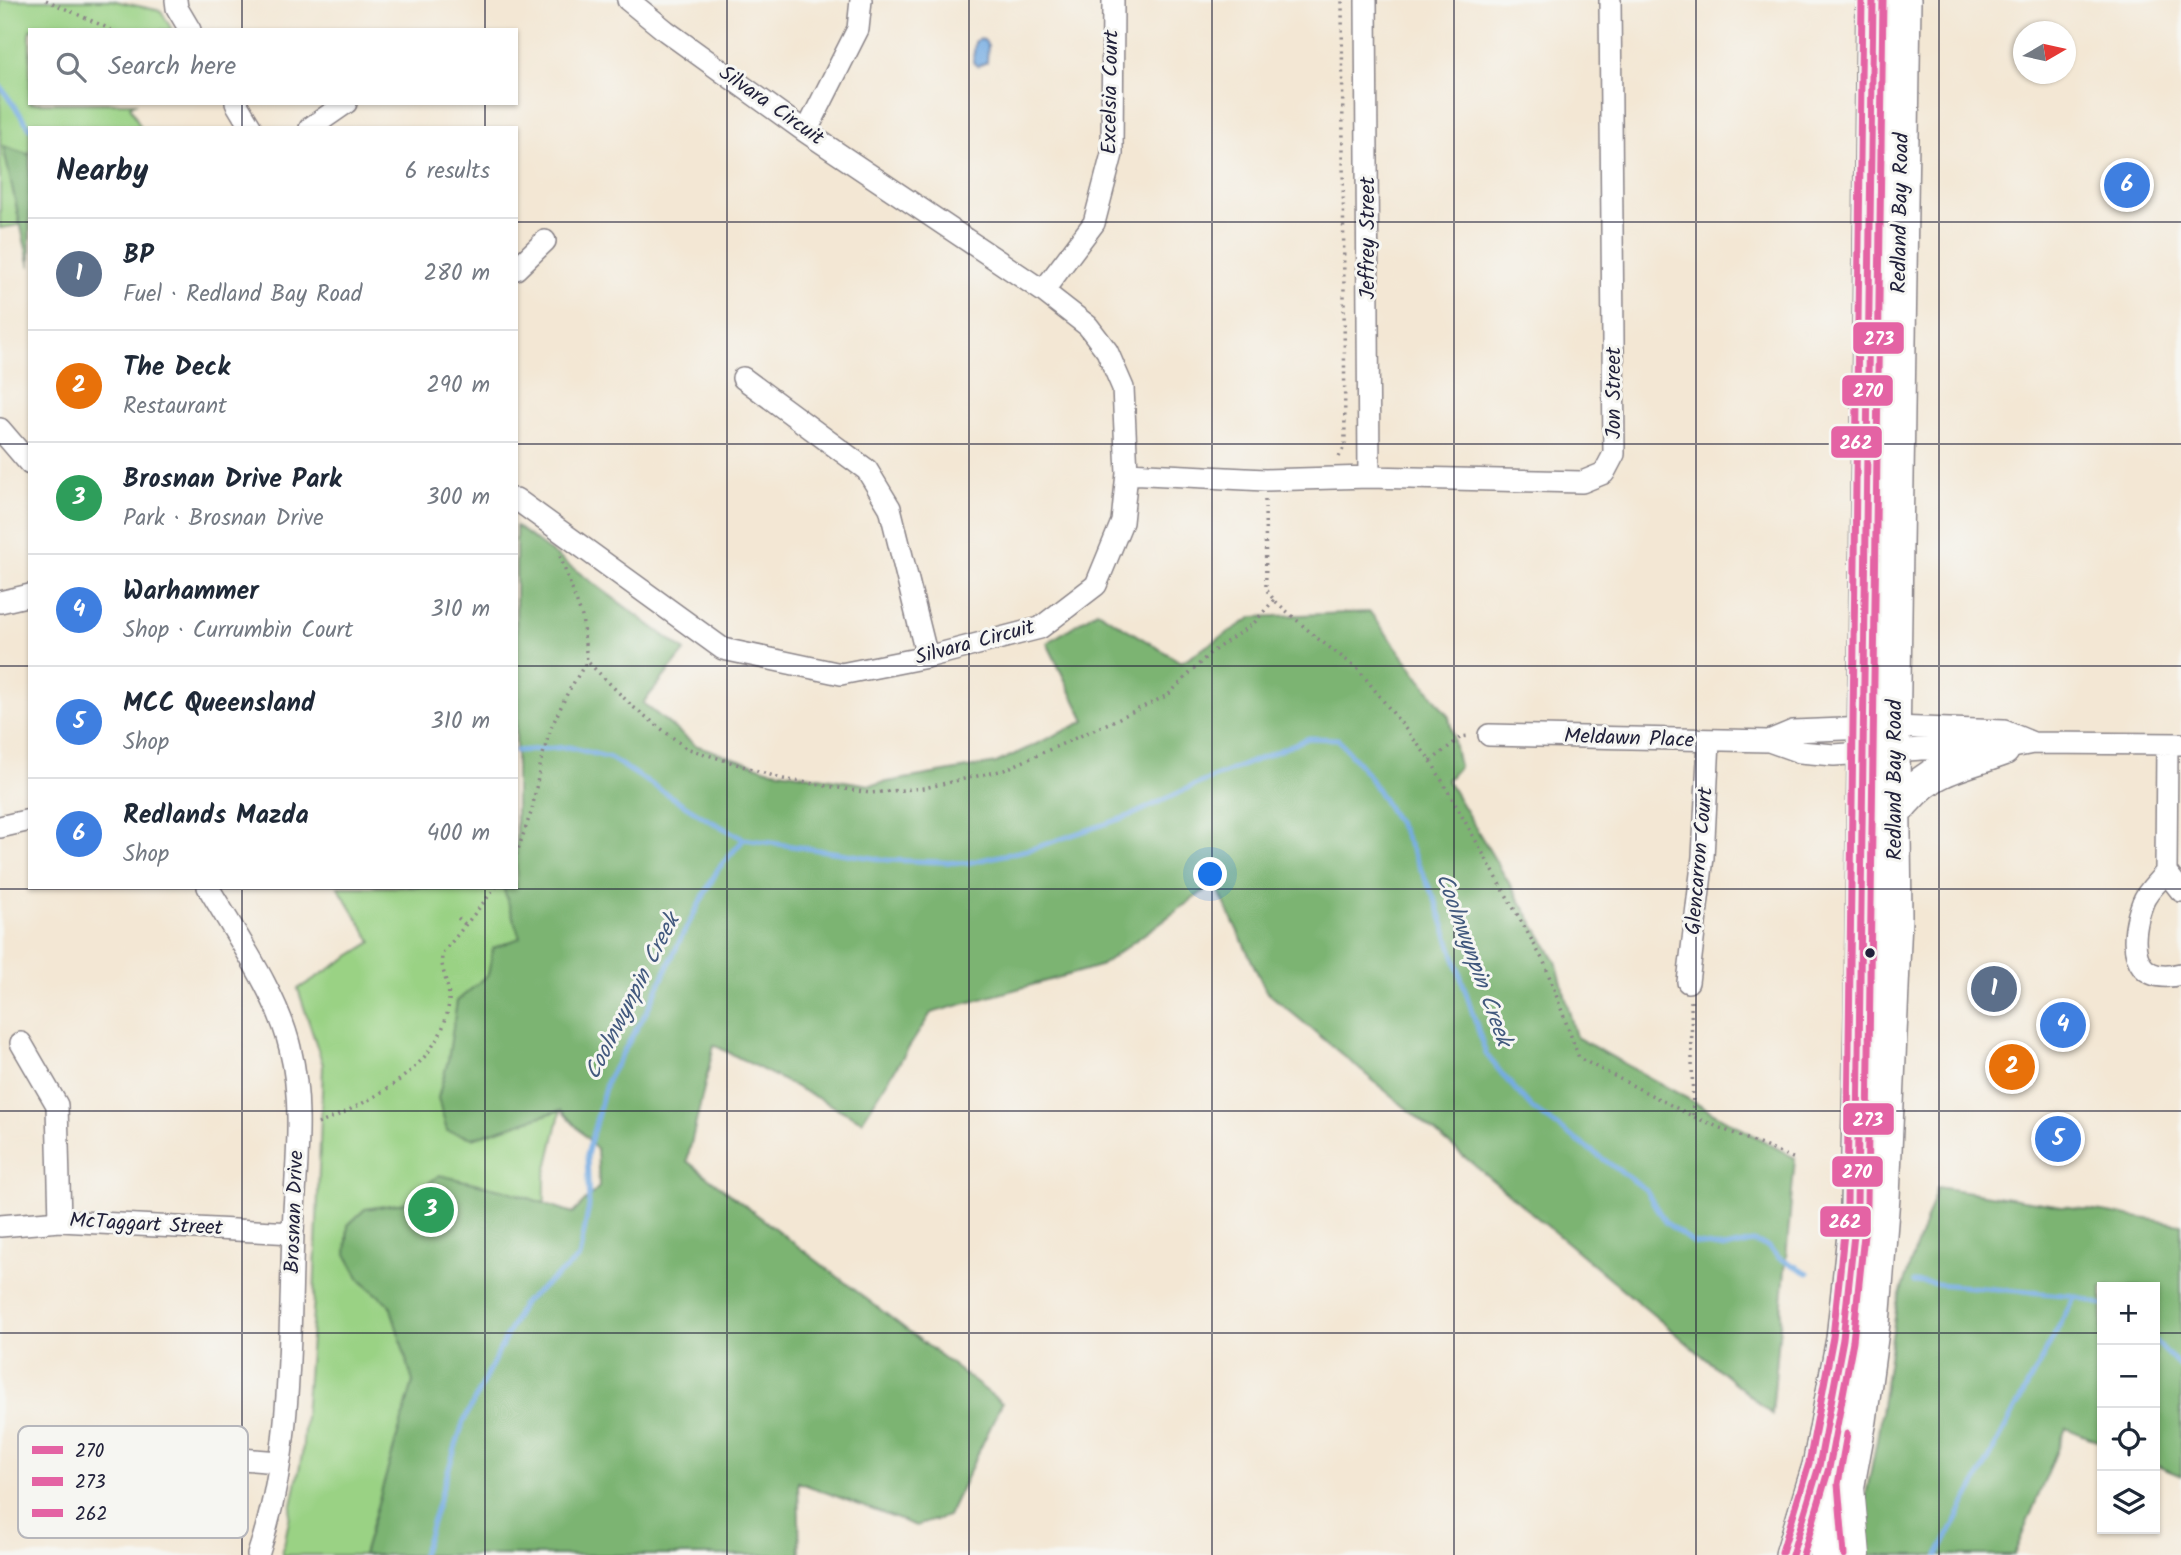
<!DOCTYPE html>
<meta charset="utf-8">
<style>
body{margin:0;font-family:Kalam,sans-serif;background:#f6f6f7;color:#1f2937}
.controls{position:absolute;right:21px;bottom:21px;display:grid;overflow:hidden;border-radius:0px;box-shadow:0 2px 5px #0004}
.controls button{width:63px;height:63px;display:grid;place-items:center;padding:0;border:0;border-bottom:2px solid #e0e1e3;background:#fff;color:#1f2937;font:35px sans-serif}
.compass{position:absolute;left:2013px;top:21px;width:63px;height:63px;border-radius:50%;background:#fff;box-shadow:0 2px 5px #0004;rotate:81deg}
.you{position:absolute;left:1211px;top:875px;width:24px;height:24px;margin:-18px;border:5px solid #fff;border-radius:50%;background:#1a73e8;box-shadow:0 0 0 10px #1a73e833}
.badge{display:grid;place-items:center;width:46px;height:46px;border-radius:50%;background:#b5179e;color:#fff;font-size:23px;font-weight:700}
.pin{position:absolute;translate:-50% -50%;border:4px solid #fff;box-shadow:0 2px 7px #0006}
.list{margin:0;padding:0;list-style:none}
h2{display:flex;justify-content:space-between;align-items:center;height:91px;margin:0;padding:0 28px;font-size:30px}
h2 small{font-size:23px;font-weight:400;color:#747a83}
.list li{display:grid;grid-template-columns:46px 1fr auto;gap:21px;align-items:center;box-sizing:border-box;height:112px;padding:0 28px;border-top:2px solid #e0e1e3}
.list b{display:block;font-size:26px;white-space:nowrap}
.list p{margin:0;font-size:23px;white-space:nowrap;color:#747a83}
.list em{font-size:23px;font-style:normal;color:#747a83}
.icon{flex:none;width:38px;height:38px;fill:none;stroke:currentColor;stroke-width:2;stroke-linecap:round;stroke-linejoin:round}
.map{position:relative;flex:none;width:2181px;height:1555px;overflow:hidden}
.search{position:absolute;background:#fff;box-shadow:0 2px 5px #0004;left:28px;top:28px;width:490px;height:77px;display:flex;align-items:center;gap:18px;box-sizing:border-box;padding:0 24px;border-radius:0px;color:#747a83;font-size:26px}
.panel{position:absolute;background:#fff;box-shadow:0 2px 5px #0004;left:28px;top:126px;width:490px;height:763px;border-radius:0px}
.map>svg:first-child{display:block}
.green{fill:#9ad284;stroke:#5e7a60;stroke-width:2}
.forest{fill:#7bb472;stroke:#4e6b56;stroke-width:2}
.water{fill:#73abe2;stroke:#4a668e;stroke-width:2}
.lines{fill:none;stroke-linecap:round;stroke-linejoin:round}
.stream{stroke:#73abe2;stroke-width:5}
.street-casing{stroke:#8a8488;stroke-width:24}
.secondary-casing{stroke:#8a8488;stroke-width:32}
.primary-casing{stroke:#8a8488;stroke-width:36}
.path{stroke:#8a8488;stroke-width:3.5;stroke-dasharray:2 5;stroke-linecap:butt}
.street{stroke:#fff;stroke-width:21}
.secondary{stroke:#fff;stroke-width:30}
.primary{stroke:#fff;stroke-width:33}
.bus-1-casing{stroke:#f6f6f2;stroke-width:12}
.bus-2-casing{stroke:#f6f6f2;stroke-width:12}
.bus-3-casing{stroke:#f6f6f2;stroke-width:12}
.bus-1{stroke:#e463a4;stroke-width:7}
.bus-2{stroke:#e463a4;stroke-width:7}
.bus-3{stroke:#e463a4;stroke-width:7}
.grid{fill:none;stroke:#22223b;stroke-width:2;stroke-opacity:0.55}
.bus-dot{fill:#22223b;stroke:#f6f6f2;stroke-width:2.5}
.labels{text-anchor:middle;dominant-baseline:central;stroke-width:6;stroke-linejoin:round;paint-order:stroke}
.street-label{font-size:21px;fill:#22223b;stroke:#f6f6f2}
.water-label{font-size:23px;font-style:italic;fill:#42597e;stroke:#f6f6f2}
.key{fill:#f6f6f2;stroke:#b6b6bb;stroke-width:2}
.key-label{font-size:19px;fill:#22223b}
.line-badge{stroke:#f6f6f2;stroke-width:2.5}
.badge-label{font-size:19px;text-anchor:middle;font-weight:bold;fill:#fff}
</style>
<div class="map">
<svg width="2181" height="1555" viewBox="0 0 2181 1555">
<rect width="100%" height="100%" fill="#f6f6f2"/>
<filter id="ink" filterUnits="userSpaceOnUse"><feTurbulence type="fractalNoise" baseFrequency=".0143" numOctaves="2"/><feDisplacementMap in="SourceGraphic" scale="14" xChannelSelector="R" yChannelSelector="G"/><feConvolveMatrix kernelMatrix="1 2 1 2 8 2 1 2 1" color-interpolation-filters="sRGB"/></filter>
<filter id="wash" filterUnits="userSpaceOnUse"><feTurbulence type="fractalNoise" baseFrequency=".00686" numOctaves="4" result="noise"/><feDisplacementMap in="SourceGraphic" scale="28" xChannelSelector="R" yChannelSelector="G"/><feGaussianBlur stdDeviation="1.57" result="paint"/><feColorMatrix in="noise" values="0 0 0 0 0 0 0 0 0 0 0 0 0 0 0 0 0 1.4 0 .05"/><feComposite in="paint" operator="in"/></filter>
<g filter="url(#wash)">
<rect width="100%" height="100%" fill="#f3e7d4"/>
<path class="green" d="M0,0h111l50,11 11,19h-142v73h105l-5,3 11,22h-111v27l-26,-8 16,78 -20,3z
M338,887h178l45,222 -16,68 -1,67 -130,138 -51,173h-81l20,-100 12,-157 9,-233 -25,-76 74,-47z"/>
<path class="forest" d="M3,146l27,9v112z
M516,526l169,125 -42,52 52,42 72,24 103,16 126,-22 89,-42 -38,-78 50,-32 84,51 72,-45 117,-5 79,105 10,50 -12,13 109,181 20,76 219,121 -23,256 -506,-423 -51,-108 -115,83 -169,47 -69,108 -148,-76 -27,116 315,242 -54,113 -32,10 -118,-44 2,73h-437l50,-173 -23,-77 -29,-24 -15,-27 2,-29 17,-16 39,-6 35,-28 66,15 68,23 26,-26 -2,-38 -36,-39 -88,28 -26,-7 -9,-33 10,-38 9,-59 31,-26 5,-27 27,-10 -17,-51h13z
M1937,1187l244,37v252l-26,-11v-178h-53v156l-36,-15 -52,127h-151l-4,-25 18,-90 20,-137z"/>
<path class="water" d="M978,39l6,1 4,5 -1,17 -9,4 -5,-4 2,-20z"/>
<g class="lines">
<path class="stream" d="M0,86l30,42
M516,751l53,-4 41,11 95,60 39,21 143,21 80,3 64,-14 101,-34 61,-29 116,-48 29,1 30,36 35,57 34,72 49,150 20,25 27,30 112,80 20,33 28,21 32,5 27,-6 15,4 12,12 29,15
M1914,1282l161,14 27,9
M2155,1341l26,26
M422,1555l41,-132 60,-120 56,-45 10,-52 -2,-51 20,-75 41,-71 33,-71 37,-69 26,-30
M1938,1555l137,-259"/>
</g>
</g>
<g filter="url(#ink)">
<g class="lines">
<g class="street-casing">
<path id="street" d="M176,0l1,8 13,22
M1366,0l3,477
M236,103l15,25
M310,128l36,-25
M806,132l52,-103 3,-29
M516,269l29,-28
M1043,291l51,-68 18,-69 1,-154
M743,378l124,92 23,38 37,149
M0,429l30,35
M1127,473l138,7 104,-3 213,5 22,-9 10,-19 -4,-454
M516,499l207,150 118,25 86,-17 113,-29 56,-43 26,-63 5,-49 -4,-85 -16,-37 -19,-25 -45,-35 -237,-159 -140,-101 -38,-31
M0,602l30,-7
M1489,735l280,6 31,11 34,3 88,-6h81l30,-6 148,1
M1769,741l24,-10 101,-4 110,4 29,12
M0,827l30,-7
M2166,872l1,-128
M208,887c28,48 70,108 82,161 15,61 5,123 3,185 -4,108 0,219 -35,322
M2181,891l-15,-19c-7,9 -19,19 -23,30 -14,36 -14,85 38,72
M1688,982l15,-125 6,-116
M21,1043l36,62 3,116
M0,1226l60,-5 233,12
M57,1453l44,-5 178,14"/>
</g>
<g class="secondary-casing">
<path id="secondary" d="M1849,1487l6,68"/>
</g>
<g class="primary-casing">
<path id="primary" d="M1894,813c36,-47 57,-45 109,-64
M1792,1555l27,-89 24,-127 14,-133 4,-191 12,-1015
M1826,1555l22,-71 12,-64 13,-97 10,-126 12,-279 -2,-168 11,-750"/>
</g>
<path class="path" d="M46,0l66,30
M1339,457l6,-12 -3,-445
M1265,500l1,89 8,11 43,38 41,31 73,92 113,201 35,96 115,59 101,42
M560,556l22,61 5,44 45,45 54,42 97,31 87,14 54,-5 80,-18 94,-42 70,-33 42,-42 44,-30 20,-23
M1431,761l30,-24 8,-1
M516,855l16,-45 9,-49 10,-33 17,-36 19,-31
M458,918l8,7
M1691,1001l2,115
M318,1124c52,-22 126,-58 131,-123 1,-15 -9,-31 -7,-47l54,-67"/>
<use href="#street" class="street"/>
<use href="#secondary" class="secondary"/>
<use href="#primary" class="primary"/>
<g class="bus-1-casing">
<path id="bus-1" d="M1792,1555l27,-89 24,-127 14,-133 16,-1206"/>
</g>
<g class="bus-2-casing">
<path id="bus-2" d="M1803,1555l26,-87 24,-127 14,-135 16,-1206"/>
</g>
<g class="bus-3-casing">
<path id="bus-3" d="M1782,1552l27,-89 24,-126 14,-132 15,-1205
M1844,1555l-6,-71 9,-50"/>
</g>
<use href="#bus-1" class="bus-1"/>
<use href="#bus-2" class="bus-2"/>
<use href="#bus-3" class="bus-3"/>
</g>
</g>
<path class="grid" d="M242,0v30M485,0v30M727,0v1555M969,0v1555M1212,0v1555M1454,0v1555M1696,0v1555M1939,0v1555M242,103v25M485,103v25M0,222h30M516,222h1665M0,444h30M516,444h1665M0,666h30M516,666h1665M242,887v668M485,887v668M0,889h2181M0,1111h2181M0,1333h2102M2155,1333h26"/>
<circle class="bus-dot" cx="1870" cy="953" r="6"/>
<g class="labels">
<g class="street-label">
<text transform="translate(1111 92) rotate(-89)">Excelsia Court</text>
<text transform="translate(771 106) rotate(35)">Silvara Circuit</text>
<text transform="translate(1901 213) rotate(-89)">Redland Bay Road</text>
<text transform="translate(1368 238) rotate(-90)">Jeffrey Street</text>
<text transform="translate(1614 393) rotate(-90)">Jon Street</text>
<text transform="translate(975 643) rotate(-15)">Silvara Circuit</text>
<text transform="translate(1629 739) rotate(2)">Meldawn Place</text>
<text transform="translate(1895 780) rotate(-90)">Redland Bay Road</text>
<text transform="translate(1700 861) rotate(-85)">Glencarron Court</text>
<text transform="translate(295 1212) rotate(-88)">Brosnan Drive</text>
<text transform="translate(146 1225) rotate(3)">McTaggart Street</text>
</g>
<g class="water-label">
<text transform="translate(1473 960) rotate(70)">Coolnwynpin Creek</text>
<text transform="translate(633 997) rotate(-63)">Coolnwynpin Creek</text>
</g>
</g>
<rect x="18" y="1426" width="230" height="112" rx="10" class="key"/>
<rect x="32" y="1446" width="31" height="8" fill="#e463a4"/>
<rect x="32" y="1477" width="31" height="9" fill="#e463a4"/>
<rect x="32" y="1509" width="31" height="8" fill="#e463a4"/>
<g class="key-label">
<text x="75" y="1457">270</text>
<text x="75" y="1488">273</text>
<text x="75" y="1520">262</text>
</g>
<g class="line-badge">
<rect x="1852" y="321" width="53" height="34" rx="7" fill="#e463a4"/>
<rect x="1841" y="374" width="53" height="33" rx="7" fill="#e463a4"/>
<rect x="1830" y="425" width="53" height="34" rx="7" fill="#e463a4"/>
<rect x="1842" y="1102" width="53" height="34" rx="7" fill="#e463a4"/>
<rect x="1831" y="1155" width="53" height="33" rx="7" fill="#e463a4"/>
<rect x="1819" y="1205" width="53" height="33" rx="7" fill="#e463a4"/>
</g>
<g class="badge-label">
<text x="1879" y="345">273</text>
<text x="1868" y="397">270</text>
<text x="1856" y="449">262</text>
<text x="1868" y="1126">273</text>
<text x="1857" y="1178">270</text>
<text x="1845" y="1228">262</text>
</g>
</svg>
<div class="controls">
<button>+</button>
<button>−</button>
<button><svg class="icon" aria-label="locate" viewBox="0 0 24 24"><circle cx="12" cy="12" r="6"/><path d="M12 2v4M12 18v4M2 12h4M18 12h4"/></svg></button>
<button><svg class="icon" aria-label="layers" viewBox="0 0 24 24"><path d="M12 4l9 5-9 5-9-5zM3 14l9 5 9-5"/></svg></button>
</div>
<svg class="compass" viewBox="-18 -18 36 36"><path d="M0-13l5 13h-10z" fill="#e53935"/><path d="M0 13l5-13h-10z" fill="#747a83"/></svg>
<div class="you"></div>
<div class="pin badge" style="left:1994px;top:989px;background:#5c6f8a">1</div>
<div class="pin badge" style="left:2012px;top:1067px;background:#e8710a">2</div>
<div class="pin badge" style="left:431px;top:1210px;background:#2e9e5b">3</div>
<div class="pin badge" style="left:2063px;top:1025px;background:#3f7fe0">4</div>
<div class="pin badge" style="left:2058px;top:1139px;background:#3f7fe0">5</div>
<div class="pin badge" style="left:2127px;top:185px;background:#3f7fe0">6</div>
<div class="search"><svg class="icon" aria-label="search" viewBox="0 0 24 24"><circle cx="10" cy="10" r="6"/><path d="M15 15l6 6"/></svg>Search here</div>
<section class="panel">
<h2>Nearby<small>6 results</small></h2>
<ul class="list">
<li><span class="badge" style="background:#5c6f8a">1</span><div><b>BP</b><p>Fuel · Redland Bay Road</p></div><em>280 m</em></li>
<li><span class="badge" style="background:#e8710a">2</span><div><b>The Deck</b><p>Restaurant</p></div><em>290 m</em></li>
<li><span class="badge" style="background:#2e9e5b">3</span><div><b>Brosnan Drive Park</b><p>Park · Brosnan Drive</p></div><em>300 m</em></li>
<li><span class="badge" style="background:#3f7fe0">4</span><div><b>Warhammer</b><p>Shop · Currumbin Court</p></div><em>310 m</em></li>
<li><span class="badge" style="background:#3f7fe0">5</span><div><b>MCC Queensland</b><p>Shop</p></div><em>310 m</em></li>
<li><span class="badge" style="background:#3f7fe0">6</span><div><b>Redlands Mazda</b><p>Shop</p></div><em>400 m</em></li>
</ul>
</section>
</div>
